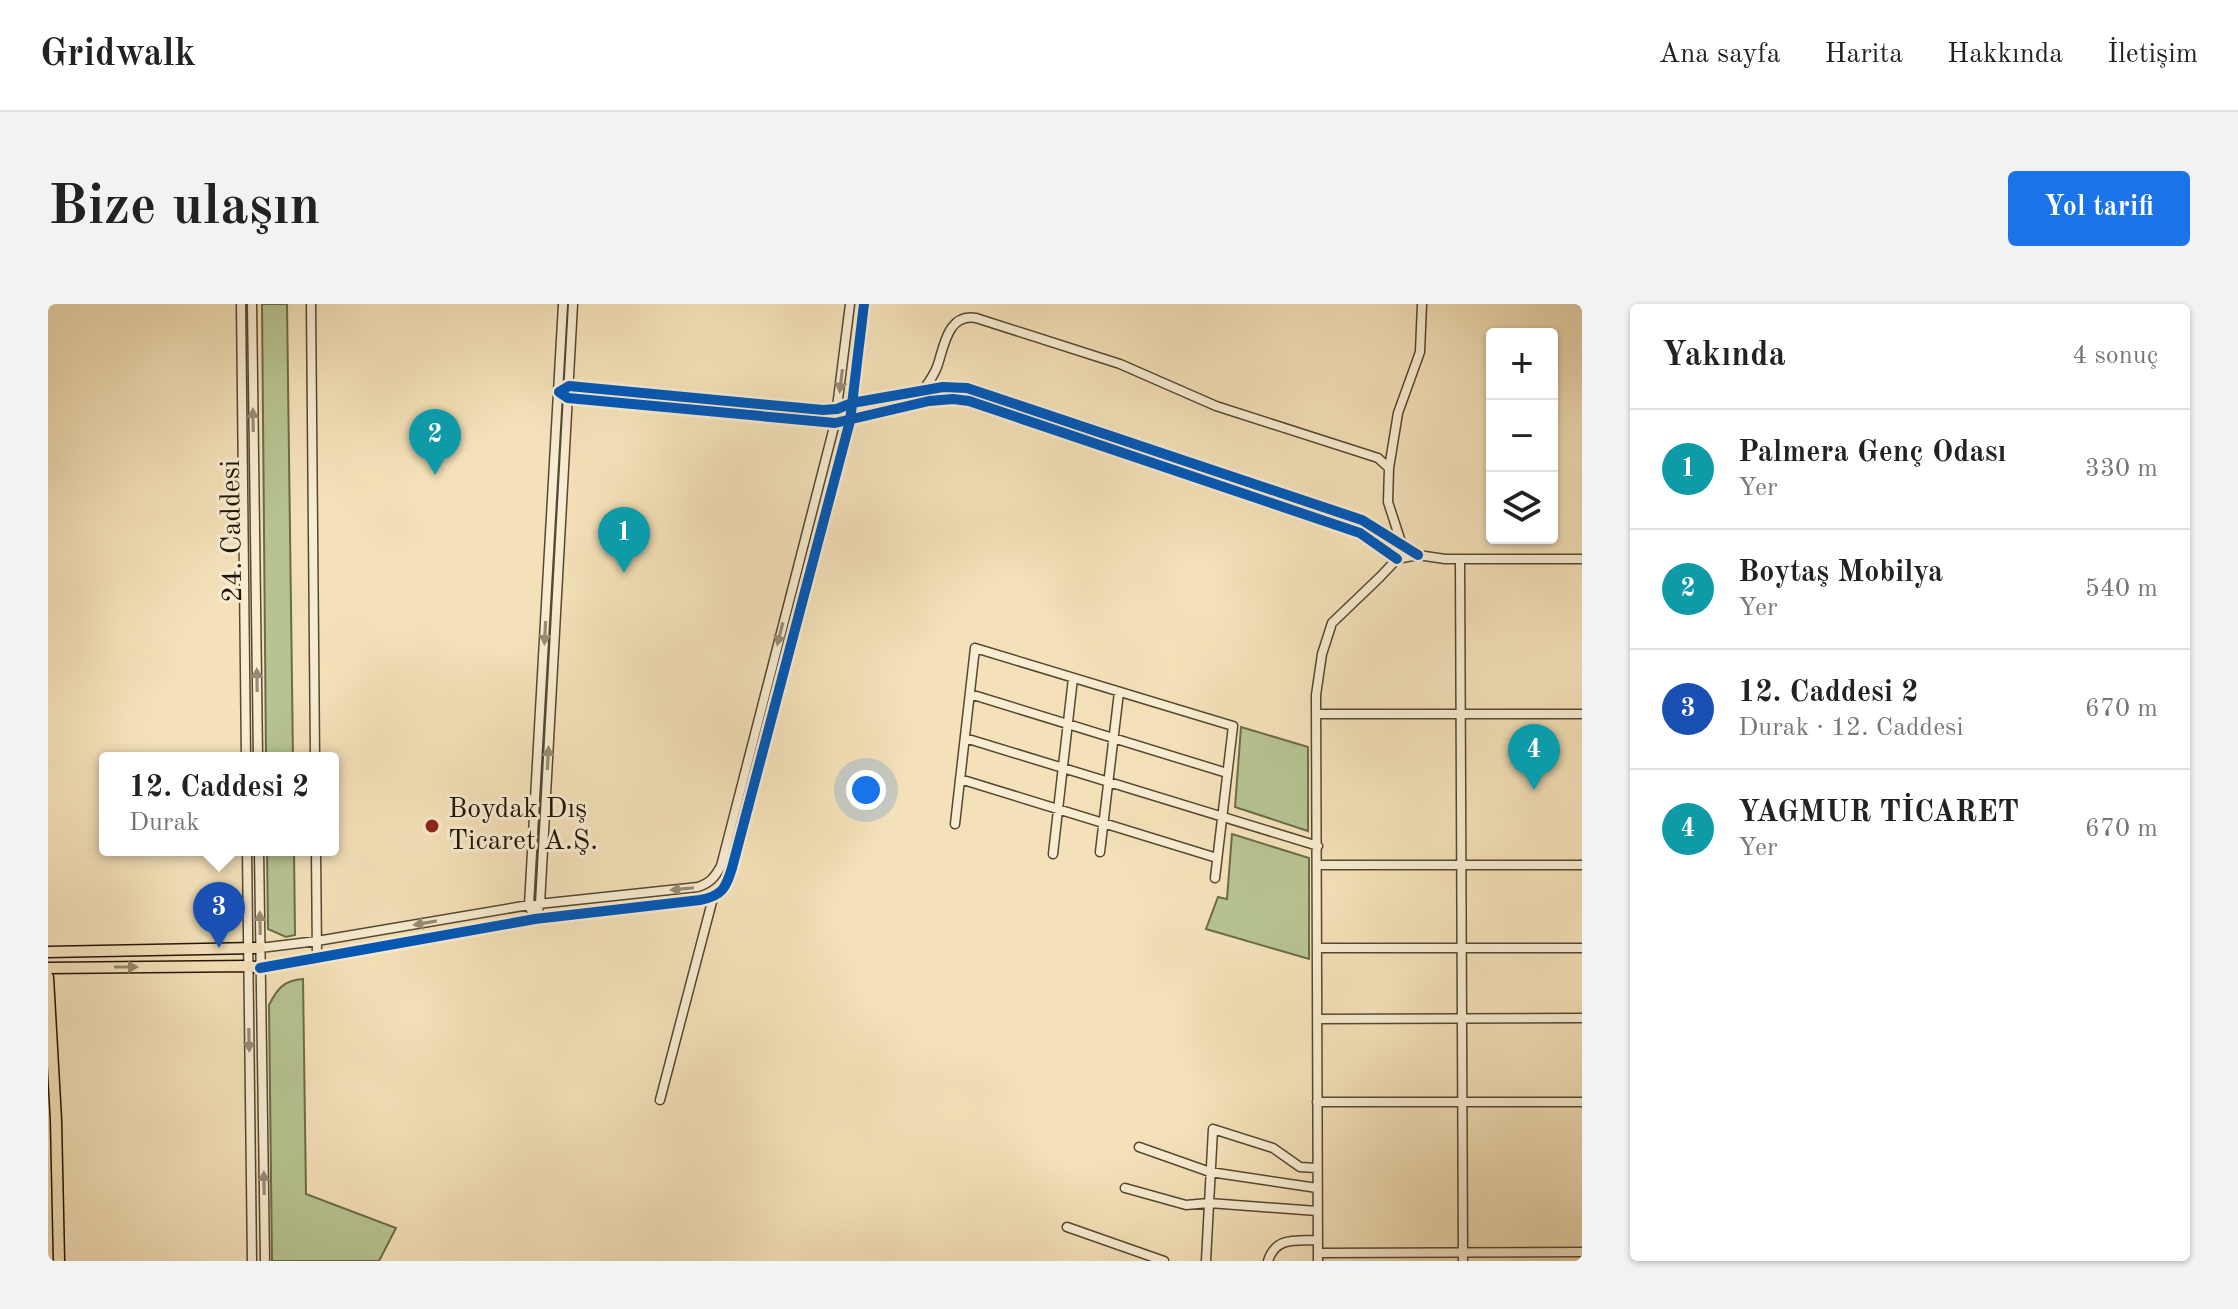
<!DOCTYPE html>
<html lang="tr">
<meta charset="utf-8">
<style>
body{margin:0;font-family:"Old Standard TT",serif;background:#f2f2f2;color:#222}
.controls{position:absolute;right:24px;top:24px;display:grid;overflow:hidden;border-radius:8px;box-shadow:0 2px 6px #0004}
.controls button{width:72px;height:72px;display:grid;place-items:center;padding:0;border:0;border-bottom:2px solid #e0e0e0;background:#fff;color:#222;font:40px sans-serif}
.you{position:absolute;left:818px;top:486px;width:28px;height:28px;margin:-20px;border:6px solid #fff;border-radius:50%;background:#1a73e8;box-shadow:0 0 0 12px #1a73e833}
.badge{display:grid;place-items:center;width:52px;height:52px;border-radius:50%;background:#1a73e8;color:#fff;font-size:26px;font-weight:700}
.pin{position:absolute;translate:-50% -66px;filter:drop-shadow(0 2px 4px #0008)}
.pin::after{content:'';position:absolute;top:42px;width:28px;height:24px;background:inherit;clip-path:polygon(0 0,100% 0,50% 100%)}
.popup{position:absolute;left:51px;top:448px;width:240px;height:104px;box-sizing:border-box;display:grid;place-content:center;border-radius:8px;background:#fff;filter:drop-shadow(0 2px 6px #0005);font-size:26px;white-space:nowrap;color:#767676}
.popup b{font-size:30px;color:#222}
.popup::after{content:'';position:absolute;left:50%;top:100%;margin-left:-16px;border:16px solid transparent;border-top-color:#fff}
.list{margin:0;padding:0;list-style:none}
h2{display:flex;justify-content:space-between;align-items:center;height:104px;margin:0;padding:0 32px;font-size:34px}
h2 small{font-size:26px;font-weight:400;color:#767676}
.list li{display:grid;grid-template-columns:52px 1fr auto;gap:24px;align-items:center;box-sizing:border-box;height:120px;padding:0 32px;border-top:2px solid #e0e0e0}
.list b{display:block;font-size:30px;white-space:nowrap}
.list p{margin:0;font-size:26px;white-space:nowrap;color:#767676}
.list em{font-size:26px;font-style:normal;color:#767676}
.icon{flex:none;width:44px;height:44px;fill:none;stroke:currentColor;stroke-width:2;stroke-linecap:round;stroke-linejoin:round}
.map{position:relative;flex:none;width:1534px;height:957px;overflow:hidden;border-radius:8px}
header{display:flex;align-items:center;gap:48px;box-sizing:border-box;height:112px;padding:0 40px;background:#fff;border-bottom:2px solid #e0e0e0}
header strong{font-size:38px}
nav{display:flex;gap:44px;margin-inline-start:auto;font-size:28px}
.intro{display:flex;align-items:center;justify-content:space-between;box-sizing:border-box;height:192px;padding:0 48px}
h1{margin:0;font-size:56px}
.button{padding:20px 36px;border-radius:8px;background:#1a73e8;color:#fff;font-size:28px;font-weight:700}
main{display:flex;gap:48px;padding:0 48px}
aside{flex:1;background:#fff;border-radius:8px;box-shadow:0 2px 6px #0004}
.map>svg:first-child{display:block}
.green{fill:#b7c492;stroke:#6c6c4a;stroke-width:2}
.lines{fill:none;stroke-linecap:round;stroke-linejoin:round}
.minor-casing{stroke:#564830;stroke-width:11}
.major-casing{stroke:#221503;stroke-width:13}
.minor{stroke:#f8ecd2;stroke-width:8}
.major{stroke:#f4e1b9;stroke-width:10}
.cycleway-casing{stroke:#f8ecd2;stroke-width:15}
.cycleway{stroke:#0057b8;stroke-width:10}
.oneway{fill:#988b75}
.oneway2{fill:#968567}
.poi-dot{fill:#8f2418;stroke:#f8ecd2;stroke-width:3}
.labels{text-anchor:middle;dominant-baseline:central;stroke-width:6;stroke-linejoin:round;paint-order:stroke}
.street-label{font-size:28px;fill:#221503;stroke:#f8ecd2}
.poi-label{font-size:28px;fill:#221503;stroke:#f8ecd2;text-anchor:start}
</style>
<header>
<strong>Gridwalk</strong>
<nav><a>Ana sayfa</a><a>Harita</a><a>Hakkında</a><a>İletişim</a></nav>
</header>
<div class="intro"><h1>Bize ulaşın</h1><a class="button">Yol tarifi</a></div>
<main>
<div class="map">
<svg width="1534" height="957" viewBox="0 0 1534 957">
<rect width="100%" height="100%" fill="#f4e1b9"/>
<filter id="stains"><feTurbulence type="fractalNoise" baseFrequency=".0025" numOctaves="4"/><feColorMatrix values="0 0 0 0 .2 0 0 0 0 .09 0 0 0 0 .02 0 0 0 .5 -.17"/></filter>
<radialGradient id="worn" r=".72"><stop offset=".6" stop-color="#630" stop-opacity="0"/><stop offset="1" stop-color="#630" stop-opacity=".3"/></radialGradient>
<path class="green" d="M214,0h25l6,454h-27z
M1193,423l67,20v84l-73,-24z
M1184,530l77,24v101l-103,-30 12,-32 9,2z
M219,546h27l1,85 -9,2 -18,-8z
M255,675l3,215 90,34 -17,33h-107l-3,-256c8,-16 15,-25 34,-26z"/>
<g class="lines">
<g class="minor-casing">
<path id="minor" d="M193,0l5,454
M204,0l6,454
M263,0l4,454
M876,85c5,-7 10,-14 13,-22 7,-19 10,-54 39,-49l144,46 96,42 162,52 11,10 -1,34 13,40
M1341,164l9,-55 22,-61 2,-48
M1349,255l-37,-26 -391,-132 -16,-2 -24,2 -94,22 -267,-25 -9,-6 10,-6 254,24 14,-1 15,-6 91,-16 24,1 395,132 56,35
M1412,255l3,702
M922,390l257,79
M1269,410h265
M917,434l353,108
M912,475l257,79
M907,520l20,-176 258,78 -18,152
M199,546l5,411
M211,546l6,411
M268,546l1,107
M1052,548l19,-160
M1005,550l20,-176
M1270,561h264
M483,606l-2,-5 34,-601
M487,615l5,-15 33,-600
M212,644l57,-7 212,-36 169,-18c12,-4 17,-10 23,-21l114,-443 15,-119
M1270,644h264
M212,664l275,-49 165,-19c22,-4 26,-12 32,-32l118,-447 14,-117
M1269,715l265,-1
M612,796l53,-202
M1269,798h265
M1091,843l71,25 107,16
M1077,884l61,17 23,-2 108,8
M1019,923l97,34
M1270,949l264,-1
M1158,957l7,-132 60,19 27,19 17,1
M1220,957c8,-25 28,-20 50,-21
M1270,957l-2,-566 6,-41 10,-31 48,-46 17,-18 21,-4 27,4h137"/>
</g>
<g class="major-casing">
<path id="major" d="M0,648l212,-4
M0,664l201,-2 11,2
M0,673l8,143 3,141"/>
</g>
<use href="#minor" class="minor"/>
<use href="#major" class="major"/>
<g class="cycleway-casing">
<path id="cycleway" d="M1349,255l-37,-26 -391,-132 -16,-2 -24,2 -94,22 -267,-25 -9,-6 10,-6 254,24 14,-1 15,-6 91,-16 24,1 395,132 56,35
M212,664l275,-49 165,-19c22,-4 26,-12 32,-32l118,-447 14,-117"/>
</g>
<use href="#cycleway" class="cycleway"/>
</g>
<defs><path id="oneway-solid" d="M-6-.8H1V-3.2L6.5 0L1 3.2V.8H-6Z" transform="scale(2)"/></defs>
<g class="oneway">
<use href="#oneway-solid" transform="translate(793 77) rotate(97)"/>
<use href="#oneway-solid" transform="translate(205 116) rotate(-91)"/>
<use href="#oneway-solid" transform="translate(497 329) rotate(93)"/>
<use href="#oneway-solid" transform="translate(732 330) rotate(104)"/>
<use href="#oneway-solid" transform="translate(209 376) rotate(-91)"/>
<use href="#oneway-solid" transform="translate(500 454) rotate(-87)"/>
<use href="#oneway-solid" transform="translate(634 585) rotate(174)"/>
<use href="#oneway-solid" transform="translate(212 619) rotate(-91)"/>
<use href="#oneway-solid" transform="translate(377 619) rotate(170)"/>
<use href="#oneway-solid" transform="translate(201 736) rotate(89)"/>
<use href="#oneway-solid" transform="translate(216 879) rotate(-91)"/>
</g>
<use class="oneway2" href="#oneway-solid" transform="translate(78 663)"/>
<circle class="poi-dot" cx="384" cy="522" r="8"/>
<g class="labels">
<g class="street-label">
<text transform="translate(185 227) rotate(-91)">24. Caddesi</text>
</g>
<g class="poi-label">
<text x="400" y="506">Boydak Dış<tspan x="400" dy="32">Ticaret A.Ş.</tspan></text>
</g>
</g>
<rect width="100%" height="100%" filter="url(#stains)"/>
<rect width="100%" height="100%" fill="url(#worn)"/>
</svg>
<div class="controls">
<button>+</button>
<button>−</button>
<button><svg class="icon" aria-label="layers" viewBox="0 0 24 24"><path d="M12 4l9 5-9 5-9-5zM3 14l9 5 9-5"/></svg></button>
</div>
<div class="you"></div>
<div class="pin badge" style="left:576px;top:269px;background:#0f9aa8">1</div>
<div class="pin badge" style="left:387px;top:171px;background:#0f9aa8">2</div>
<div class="pin badge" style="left:171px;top:644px;background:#1a4fb4">3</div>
<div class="popup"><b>12. Caddesi 2</b>Durak</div>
<div class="pin badge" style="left:1486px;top:486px;background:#0f9aa8">4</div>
</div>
<aside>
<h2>Yakında<small>4 sonuç</small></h2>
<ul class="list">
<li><span class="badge" style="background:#0f9aa8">1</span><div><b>Palmera Genç Odası</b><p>Yer</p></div><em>330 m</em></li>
<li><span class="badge" style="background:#0f9aa8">2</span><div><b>Boytaş Mobilya</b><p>Yer</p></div><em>540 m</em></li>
<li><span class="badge" style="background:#1a4fb4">3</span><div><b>12. Caddesi 2</b><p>Durak · 12. Caddesi</p></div><em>670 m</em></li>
<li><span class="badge" style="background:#0f9aa8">4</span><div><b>YAGMUR TİCARET</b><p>Yer</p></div><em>670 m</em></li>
</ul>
</aside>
</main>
